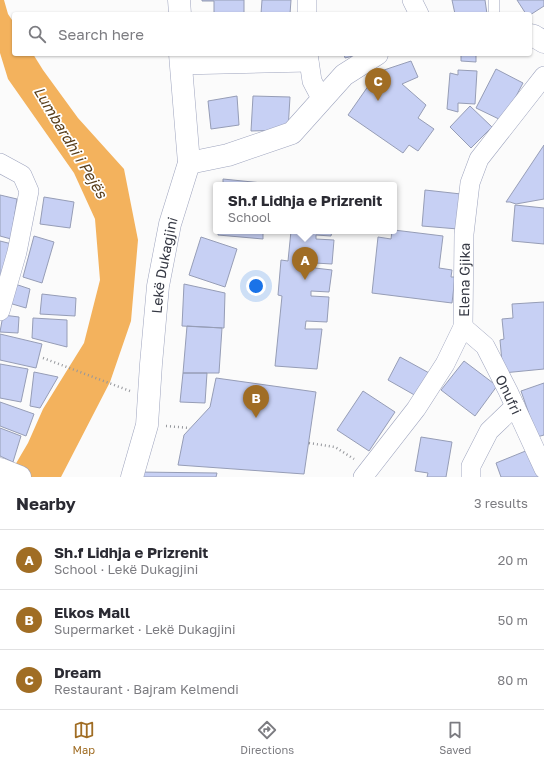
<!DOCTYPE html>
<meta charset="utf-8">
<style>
body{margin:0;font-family:"Golos Text",sans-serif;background:#f7f7f7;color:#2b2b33}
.you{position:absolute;left:256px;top:286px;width:14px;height:14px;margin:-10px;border:3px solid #fff;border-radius:50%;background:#1a73e8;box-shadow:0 0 0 6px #1a73e833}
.badge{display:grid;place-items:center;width:26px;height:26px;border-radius:50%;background:#a06d24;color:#fff;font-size:13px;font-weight:700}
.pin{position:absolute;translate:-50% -33px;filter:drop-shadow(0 1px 2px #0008)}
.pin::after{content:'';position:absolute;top:21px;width:14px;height:12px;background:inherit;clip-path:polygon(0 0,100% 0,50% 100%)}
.popup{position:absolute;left:213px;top:182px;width:184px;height:52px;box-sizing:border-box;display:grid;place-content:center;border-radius:4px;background:#fff;filter:drop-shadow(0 1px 3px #0005);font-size:13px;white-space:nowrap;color:#7c7c81}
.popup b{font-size:15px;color:#2b2b33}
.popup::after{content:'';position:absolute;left:50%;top:100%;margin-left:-8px;border:8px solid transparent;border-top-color:#fff}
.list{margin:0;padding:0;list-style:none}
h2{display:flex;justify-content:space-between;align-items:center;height:52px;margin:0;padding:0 16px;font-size:17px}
h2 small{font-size:13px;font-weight:400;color:#7c7c81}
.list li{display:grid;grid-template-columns:26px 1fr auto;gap:12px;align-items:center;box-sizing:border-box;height:60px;padding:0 16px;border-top:1px solid #e1e1e2}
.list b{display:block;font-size:15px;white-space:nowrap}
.list p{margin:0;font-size:13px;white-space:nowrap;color:#7c7c81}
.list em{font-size:13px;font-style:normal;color:#7c7c81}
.icon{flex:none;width:22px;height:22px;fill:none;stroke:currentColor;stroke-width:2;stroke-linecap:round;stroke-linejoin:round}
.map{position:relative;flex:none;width:544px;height:477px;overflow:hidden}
.search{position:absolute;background:#fff;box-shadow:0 1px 3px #0004;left:12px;right:12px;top:12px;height:44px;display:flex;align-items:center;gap:10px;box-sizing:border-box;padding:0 14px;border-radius:4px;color:#7c7c81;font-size:15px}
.sheet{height:232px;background:#fff}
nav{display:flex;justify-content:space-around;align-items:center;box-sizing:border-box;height:56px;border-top:1px solid #e1e1e2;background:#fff;font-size:11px;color:#7c7c81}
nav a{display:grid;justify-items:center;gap:2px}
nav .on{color:#a06d24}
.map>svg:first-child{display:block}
.water{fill:#f3b25d}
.building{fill:#c7d0f4;stroke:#969db6}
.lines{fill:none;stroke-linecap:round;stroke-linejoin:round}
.service-casing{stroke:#9ea4be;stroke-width:11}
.minor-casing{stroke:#9ea4be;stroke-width:20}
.tertiary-casing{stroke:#9ea4be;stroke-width:23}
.path{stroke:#95979c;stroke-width:2.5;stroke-dasharray:1 3;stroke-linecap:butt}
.service{stroke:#fff;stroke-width:10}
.minor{stroke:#fff;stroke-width:19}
.tertiary{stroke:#fff;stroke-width:22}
.labels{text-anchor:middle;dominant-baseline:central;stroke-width:3.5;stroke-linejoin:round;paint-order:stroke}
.street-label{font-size:14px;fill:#353843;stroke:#fff}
.water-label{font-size:15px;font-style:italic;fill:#583d1a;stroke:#fff}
</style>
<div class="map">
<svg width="544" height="477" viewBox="0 0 544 477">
<rect width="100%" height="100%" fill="#fbfbfb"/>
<path class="water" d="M0,0h4l4,14 6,9v31h19l10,16 35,48 46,51 14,71 -7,81 -21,61 -49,95h-53l20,-34 15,-34 41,-66 16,-63 -5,-61 -21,-46 -66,-94 -8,-26z"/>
<path class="building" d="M202,0h42v14h-30v-13h-12z
M262,0h29l-1,14h-29z
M452,0h33l2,14h-32z
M517,0h27v6l-14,9v-1h-4z
M344,54h17l-16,4z
M461,54h15v8l-15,-1z
M411,61l7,16 -16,7 24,21 -8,13 16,11 -16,22 -9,-6 -6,8 -55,-38 30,-43z
M496,69l27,14 -20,38 -27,-13z
M458,70l19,1 -2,33 -17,-1v9l-11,-3 3,-36 8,2z
M237,96l2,29 -28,4 -3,-28z
M253,96l37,1 -2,33 -37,1z
M470,106l22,21 -21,21 -21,-21z
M544,145v54l-28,5 -6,-2h-4z
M223,179l59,6h-59z
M425,190l36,4 -3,35 -36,-3z
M0,195l17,4 -6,40 -11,-3z
M44,197l30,5 -4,26 -30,-4z
M515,205l29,3v36l-32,-3z
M394,230l49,6 -4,32 13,2 -1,7h4l-3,26 -80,-10 6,-56 13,2 1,-8z
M218,231h45v8l-45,-4z
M291,231h41l-1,5 -15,-1v4l18,1 -2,24 -17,-1v5l17,2 -3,22 -18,-1v5l18,1 -2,25 -21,-1 -1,8h17l-5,40 -42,-3 7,-70 -4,-1 3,-35 7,1z
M34,236l20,6 -12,41 -19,-6z
M201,237l36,12 -12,38 -36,-12z
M0,241l12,3 -7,32h-5z
M15,284l15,5 -4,19 -17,-5z
M184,284l41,9 -1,35 -42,-2z
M42,294l34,4 -1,18 -35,-2z
M544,302v67l-41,4 -3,-33 4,-1 -2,-20 11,-1 -1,-14z
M3,315l16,2 -1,16 -18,-1z
M33,318l34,2v27l-35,-9z
M187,326l35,2 -3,45h-36z
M0,334l42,10 -6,24 -36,-8z
M400,357l31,17 -13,23 -30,-17z
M464,361l33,25 -22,30 -34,-26z
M0,364l28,5 -7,33 -21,-4z
M34,372l24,5 -18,31 -10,-2z
M183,373h24l-2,30 -25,-1z
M216,378l100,14 -12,82 -126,-9 6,-30 26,-28z
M544,383v52l-7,2 -16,-46z
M363,391l32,21 -26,39 -32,-21z
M0,402l34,12 -8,22 -26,-10z
M0,428l21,8 -8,26 -13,-6z
M421,437l31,5 -6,35h-19l1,-4 -13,-2z
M528,450l11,27h-38l-5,-14z
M138,472l79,1 -1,4h-79z"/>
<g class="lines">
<g class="service-casing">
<path id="service" d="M494,14v-14"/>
</g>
<g class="minor-casing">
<g id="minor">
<path d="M412,0l7,14"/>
<path d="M307,14v-14"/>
<path d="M308,54l4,27 10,19"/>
<path d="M181,65l128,-3"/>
<path d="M0,163l22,12 7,16 -12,61 -17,59"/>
<path id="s1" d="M463,327l22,19 23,45 36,78"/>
<path id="s2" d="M363,477l53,-68 29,-45 18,-37 1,-93 6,-51 9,-24 65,-83"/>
<path d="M471,477v-11l18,-35 26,-25"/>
</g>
</g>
<g class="tertiary-casing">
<g id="tertiary">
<path d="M179,0l1,14"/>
<path d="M530,35l4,1 10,6"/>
<path d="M189,163l39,-8 64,-22 52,-58 33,-21"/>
<path d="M0,469l20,8"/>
<path id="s3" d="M132,477l15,-52 4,-61 7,-78 12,-62 19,-61 -9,-109"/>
</g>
</g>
<path class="path" d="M43,358l87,33
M166,426l24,2
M309,443l26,4 19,12"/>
<use href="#service" class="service"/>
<use href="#minor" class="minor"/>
<use href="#tertiary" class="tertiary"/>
</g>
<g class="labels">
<g class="street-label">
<text stroke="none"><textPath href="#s3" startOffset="215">Lekë Dukagjini</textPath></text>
<text stroke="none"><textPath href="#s2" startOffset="228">Elena Gjika</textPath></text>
<text stroke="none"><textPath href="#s1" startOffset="83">Onufri</textPath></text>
</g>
<g class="water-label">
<text transform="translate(71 142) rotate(59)">Lumbardhi i Pejës</text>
</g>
</g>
</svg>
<div class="you"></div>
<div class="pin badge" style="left:305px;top:280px">A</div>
<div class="popup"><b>Sh.f Lidhja e Prizrenit</b>School</div>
<div class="pin badge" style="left:256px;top:418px">B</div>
<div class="pin badge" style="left:378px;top:101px">C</div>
<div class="search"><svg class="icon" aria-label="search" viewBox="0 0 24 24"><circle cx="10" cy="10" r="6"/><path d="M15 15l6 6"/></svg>Search here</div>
</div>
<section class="sheet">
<h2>Nearby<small>3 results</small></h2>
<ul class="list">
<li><span class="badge">A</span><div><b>Sh.f Lidhja e Prizrenit</b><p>School · Lekë Dukagjini</p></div><em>20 m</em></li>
<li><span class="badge">B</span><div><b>Elkos Mall</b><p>Supermarket · Lekë Dukagjini</p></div><em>50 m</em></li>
<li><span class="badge">C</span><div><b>Dream</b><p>Restaurant · Bajram Kelmendi</p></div><em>80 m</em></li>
</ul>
</section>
<nav>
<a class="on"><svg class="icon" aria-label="map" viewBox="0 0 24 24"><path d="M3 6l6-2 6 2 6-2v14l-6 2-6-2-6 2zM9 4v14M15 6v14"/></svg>Map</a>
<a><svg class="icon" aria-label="directions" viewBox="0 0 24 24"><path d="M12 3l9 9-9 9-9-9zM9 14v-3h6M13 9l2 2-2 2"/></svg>Directions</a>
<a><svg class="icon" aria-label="saved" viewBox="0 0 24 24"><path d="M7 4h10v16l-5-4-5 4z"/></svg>Saved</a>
</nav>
